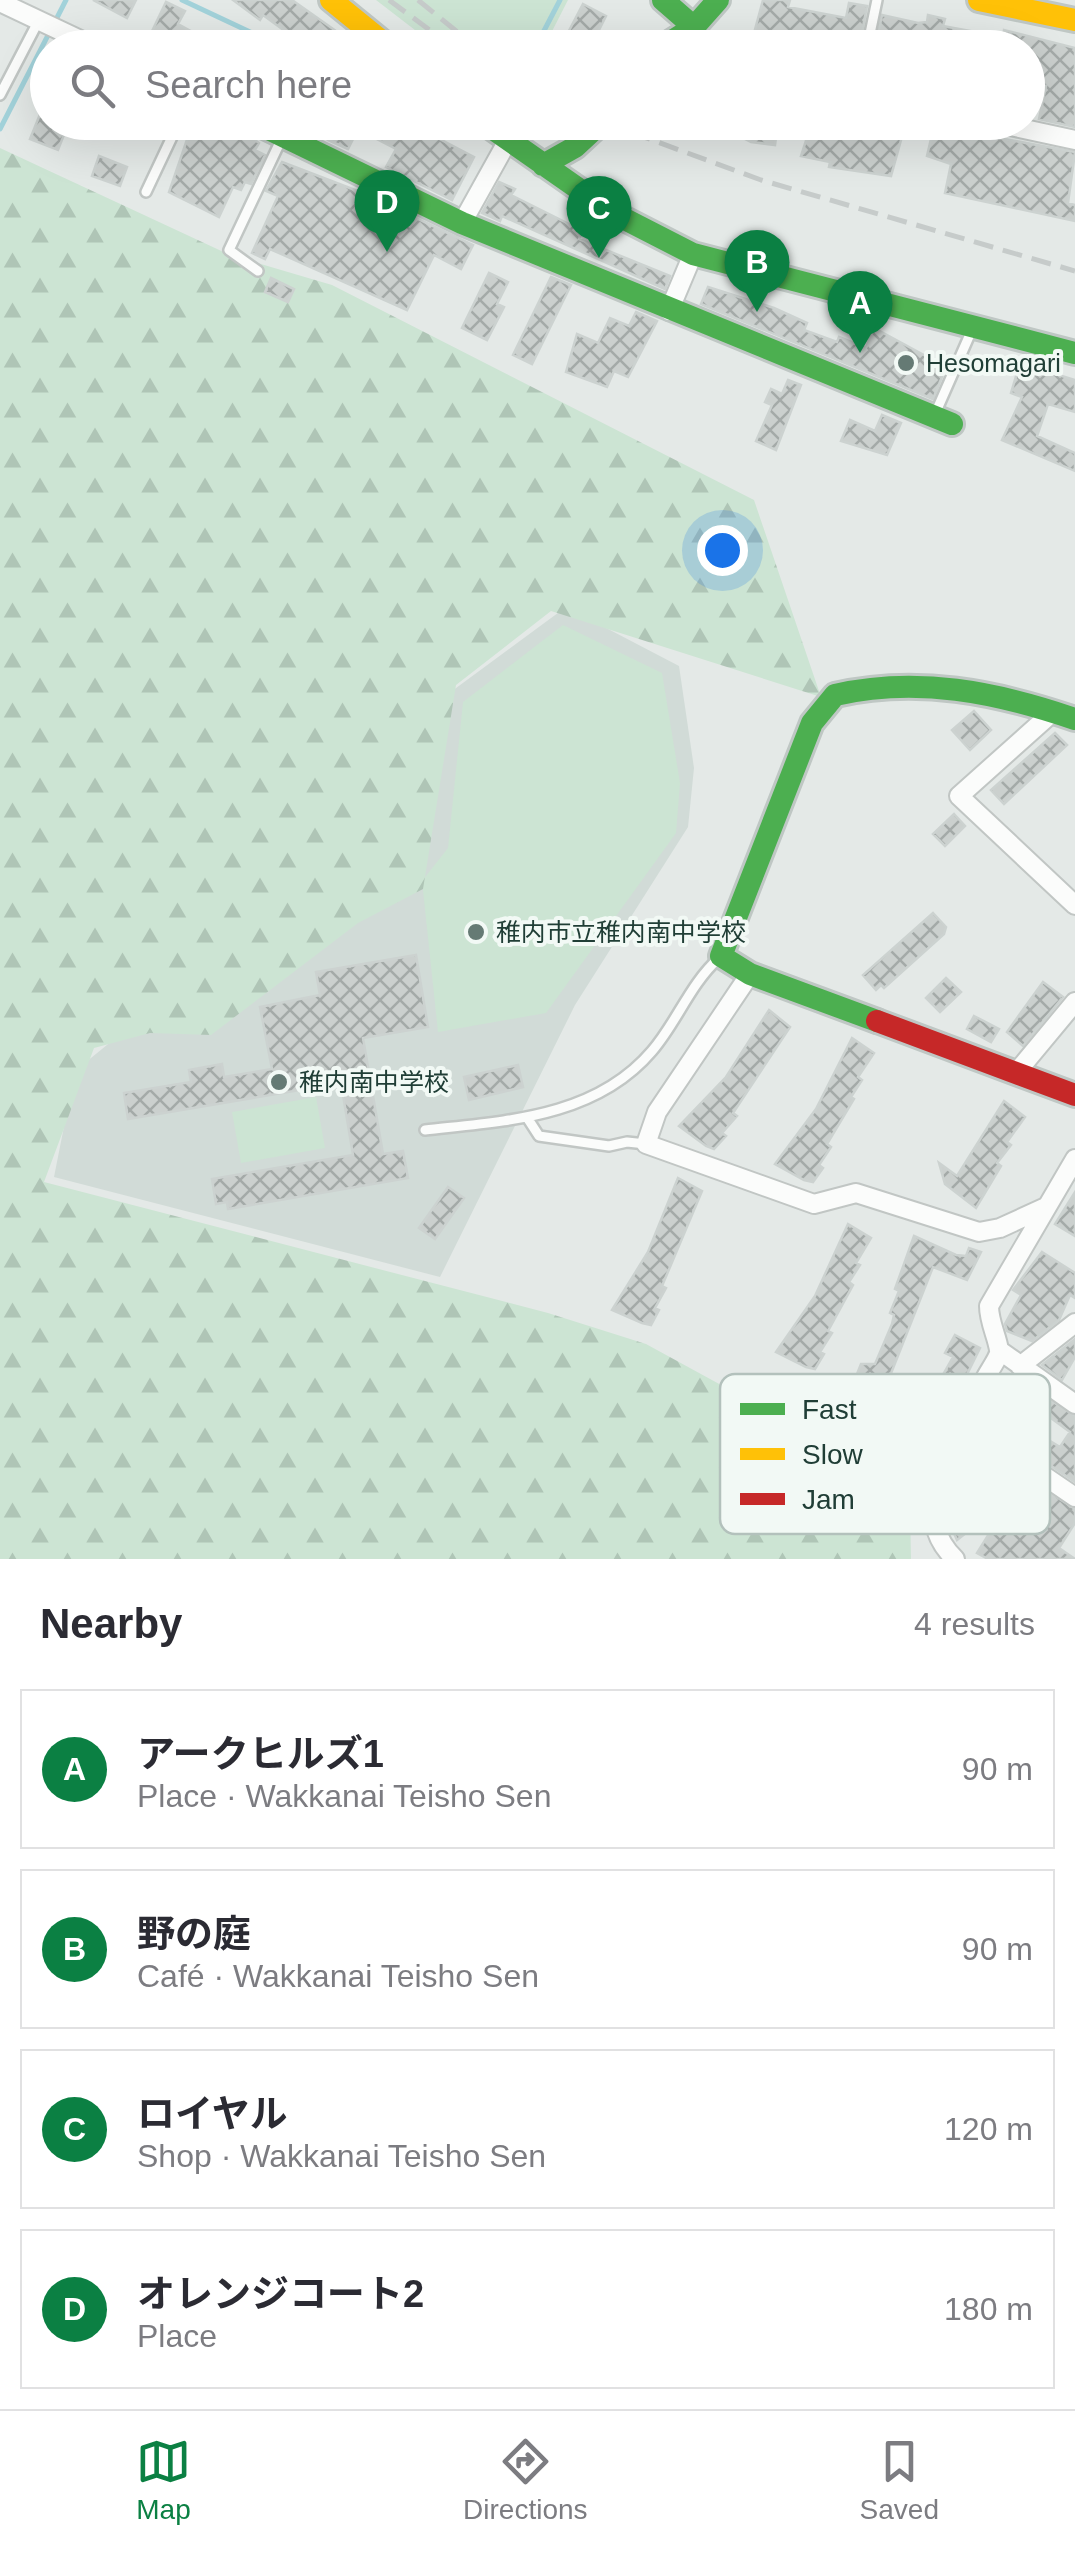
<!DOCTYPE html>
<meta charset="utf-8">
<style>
body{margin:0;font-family:Arial,"Noto Sans JP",sans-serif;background:#f2f2f3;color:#2b2b33}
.you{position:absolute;left:722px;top:550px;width:35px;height:35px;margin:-25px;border:8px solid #fff;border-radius:50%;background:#1a73e8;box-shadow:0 0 0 15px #1a73e833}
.badge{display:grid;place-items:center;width:65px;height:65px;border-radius:50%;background:#0b8043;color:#fff;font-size:32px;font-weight:700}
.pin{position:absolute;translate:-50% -82px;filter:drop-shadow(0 2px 5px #0008)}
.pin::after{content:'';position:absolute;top:52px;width:35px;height:30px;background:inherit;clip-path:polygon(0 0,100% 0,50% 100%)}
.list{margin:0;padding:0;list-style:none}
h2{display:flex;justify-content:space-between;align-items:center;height:130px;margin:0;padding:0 40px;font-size:42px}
h2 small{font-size:32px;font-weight:400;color:#7c7c81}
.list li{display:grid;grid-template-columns:65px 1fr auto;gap:30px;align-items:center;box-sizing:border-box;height:160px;margin:0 20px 20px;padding:0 20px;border:2px solid #e1e1e2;border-radius:0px}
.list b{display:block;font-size:38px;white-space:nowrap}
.list p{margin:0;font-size:32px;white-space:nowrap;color:#7c7c81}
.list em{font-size:32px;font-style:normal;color:#7c7c81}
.icon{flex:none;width:55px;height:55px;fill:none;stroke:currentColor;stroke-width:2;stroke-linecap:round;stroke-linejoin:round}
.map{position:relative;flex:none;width:1075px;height:1559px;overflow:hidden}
.search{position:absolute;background:#fff;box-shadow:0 10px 40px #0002;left:30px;right:30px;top:30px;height:110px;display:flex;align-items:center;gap:25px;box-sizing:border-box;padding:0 35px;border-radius:55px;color:#7c7c81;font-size:38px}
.sheet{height:850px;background:#fff}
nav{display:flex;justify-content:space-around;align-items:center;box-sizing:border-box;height:140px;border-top:2px solid #e1e1e2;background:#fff;font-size:28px;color:#7c7c81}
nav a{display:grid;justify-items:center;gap:5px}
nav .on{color:#0b8043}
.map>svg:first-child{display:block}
.built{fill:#d1dbd7}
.grass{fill:#cce4d3}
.forest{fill:url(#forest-firs)}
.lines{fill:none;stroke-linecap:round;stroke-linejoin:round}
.stream{stroke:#a2d2da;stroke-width:5}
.building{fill:url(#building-cross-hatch);stroke:#ccd2d0;stroke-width:2.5}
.lane-casing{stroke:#c1c6c4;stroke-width:14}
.street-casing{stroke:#c1c6c4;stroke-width:22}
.fast-casing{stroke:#bfc7c4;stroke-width:28}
.slow-casing{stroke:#bfc7c4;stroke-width:28}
.jam-casing{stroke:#bfc7c4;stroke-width:28}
.lane{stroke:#fbfcfb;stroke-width:9}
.street{stroke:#fbfcfb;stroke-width:18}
.fast{stroke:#4caf50;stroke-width:22}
.slow{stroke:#ffc107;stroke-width:22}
.jam{stroke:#c62828;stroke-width:22}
.rail{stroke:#c6cbca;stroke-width:5;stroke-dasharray:20 10;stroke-linecap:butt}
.poi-dot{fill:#657a74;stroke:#f2f9f5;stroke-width:4}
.labels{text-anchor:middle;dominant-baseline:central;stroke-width:8;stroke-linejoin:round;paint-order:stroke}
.poi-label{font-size:25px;fill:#203e36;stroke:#f2f9f5;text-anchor:start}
.key{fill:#f2f9f5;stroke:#b3c1bc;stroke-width:2.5}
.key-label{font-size:28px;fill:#203e36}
</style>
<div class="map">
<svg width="1075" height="1559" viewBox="0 0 1075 1559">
<defs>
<pattern id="forest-firs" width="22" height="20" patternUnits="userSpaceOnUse" patternTransform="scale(2.5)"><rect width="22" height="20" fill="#cce4d3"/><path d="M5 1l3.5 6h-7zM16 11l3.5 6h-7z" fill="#afc5b6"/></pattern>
<pattern id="building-cross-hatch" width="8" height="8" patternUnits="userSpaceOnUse" patternTransform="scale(2.5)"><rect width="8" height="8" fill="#cbd0ce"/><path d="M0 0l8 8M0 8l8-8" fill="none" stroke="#a4aaa8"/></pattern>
</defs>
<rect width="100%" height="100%" fill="#e4e9e7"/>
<path class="built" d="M566,607l113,59 15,102 -6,59 -113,178 -135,272 -386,-100 21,-106 70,-57 307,-323z"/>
<path class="grass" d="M376,0h192l-24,47h-107z
M563,625l99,48 18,110 -4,50 -130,180 -108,19 -16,-151 26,-33 15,-146z
M316,1097l9,51 -84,15 -9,-51z"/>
<path class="forest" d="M0,148l230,107 102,30 422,215 67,197 -270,-86 -95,74 -33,204 -65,34 -147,112 -61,-2 -56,15 -50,134 504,131 98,31 108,59 156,103 1,53h-911z"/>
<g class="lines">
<path class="stream" d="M182,0l102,48
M535,48l25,-48
M0,129l66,-129"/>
</g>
<path class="building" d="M93,0h43l-9,18z
M233,0h59l68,48h-52l-45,-33 -3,5z
M763,0h27l-2,7 58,11 3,-15 18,3 -8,42h-109z
M166,2l19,9 -7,13 44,24h-78z
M583,4l23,12 -16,32h-30z
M882,15l36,8 9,-1 1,-7 17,4 -2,7 60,11 1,-7 71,18v79l-36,-8 7,-33 -18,-4v-34h-73l-43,-9 -2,9h-35z
M47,97l1,25h21l-11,28 -28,-11z
M193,122h38l28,21 -4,7 10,5 -14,29 -6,-2 -4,8 -8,-3 -14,30 -50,-25z
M370,122h21l15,8 3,-7 65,34 -22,43 -66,-33 10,-18 -31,-16z
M712,122h66l-3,23 -24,-3z
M812,122h94l-15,54 -62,-9 1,-5 -29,-6z
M335,124l20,11 -7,14 -20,-9z
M934,126l141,26 -7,51 7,2v16l-130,-28 6,-29 -24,-8z
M99,156l28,11 -7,19 -28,-10z
M282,162l86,33 105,50 -12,24 -27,-14 -27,55 -137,-61 -5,10 -13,-6 26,-57 -12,-5z
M499,182l16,7 -4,6 72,36 -4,8 91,37 -5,13 -163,-73 -2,5 -18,-8z
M489,273l19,9 -11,22 7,3 -17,33 -25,-12z
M551,277l20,8 -39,79 -19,-9z
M271,278l23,11 -6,13 -23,-10z
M708,287l66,21 33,15 -3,7 33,12 2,-5 27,11 8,-20 72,39 -13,32 -232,-95z
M636,312l21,9 -29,56 -14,-6 -7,16 -41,-15 11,-38 21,9 12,-25 19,8z
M1020,363l55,17v32l-27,-8 -11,32 38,17v18l-73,-31 20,-43 -11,-4z
M788,380l13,5 -25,65 -20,-9 16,-36 -7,-3 6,-13 11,5z
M882,415l19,8 -14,32 -46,-14 9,-21 25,11z
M974,711l17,19 -21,20 -18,-20z
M1055,733l12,12 -63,59 -13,-14z
M954,814l11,12 -20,20 -12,-12z
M933,913l13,14 -2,7 -60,54 -3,-3 -5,5 -13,-15z
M416,955l12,72 -65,11 20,116 20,-3 5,27 -180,31 -1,-7 -11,2 -4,-25 141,-24 -12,-72 -213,36 -4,-26 67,-11 -2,-12 33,-6 2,13 48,-8 -12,-62 60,-12 -4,-23z
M946,978l15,14 -21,20 -14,-14z
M1043,982l20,15 -40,49 -16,-14z
M769,1010l21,17 -57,86 4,3 -15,17 4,3 -12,13 -8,-3 -27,-20 47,-49z
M974,1016l25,13 -8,13 -24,-13z
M852,1038l22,15 -16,24 4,3 -11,17 3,2 -27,45 4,3 -12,18 4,3 -10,14 -9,-2 -29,-16 41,-55z
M518,1065l5,22 -54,13 -5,-23z
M1004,1101l21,16 -18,25 4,3 -14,18 4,3 -25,42 -31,-24 -6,-21 18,13z
M678,1178l24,13 -40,95 4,2 -11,20 4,2 -8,15 -9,-2 -30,-13 36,-58z
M448,1187l16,11 -29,41 -16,-11z
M1075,1192v44l-20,-12z
M848,1224l23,14 -15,25 4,2 -11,17 4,3 -25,46 4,2 -12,19 4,2 -9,15 -9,-2 -30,-15 39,-56z
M914,1236l42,19 10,1 3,-8 12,4 -14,28 -34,-13 -49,124 -29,-12 6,-15h14l17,-40 2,-9 -4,-2 9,-22 -4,-2z
M1042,1252l33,21v25l-5,-3 -11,25 -27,21 -25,-10 -2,-7 16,-29 -8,-5z
M955,1335l25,13 -44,89 -27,-17 8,-16 7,4 29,-51 -8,-4z
M1075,1339v18l-13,23 -20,-15z
M1013,1376l62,40v66l-69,-47 3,-5 -23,-15 6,-9 68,41 10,-15 -63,-46z
M967,1438l108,71v14l-16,25 16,11h-87l-11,-6 25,-40 4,3 14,-23 -34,-22 -18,33 6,1 -3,24 -14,11 -11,-25 1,-17 14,-26 -7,-4z"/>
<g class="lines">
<g class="lane-casing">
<path id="lane" d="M867,48l10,-48
M0,95l39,-75
M146,192l33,-70
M258,271l-29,-21 52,-110
M935,414l36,-82
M528,1119l11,17 70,10 18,-4 19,2
M425,1130c80,-9 170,-12 227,-79 25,-29 38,-67 67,-93"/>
</g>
<g class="street-casing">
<path id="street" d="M0,2l97,46
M992,122l83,18
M462,223l45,-81
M669,311l24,-57
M1054,711l-95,85 116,109
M750,974l-93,138 -11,32 168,60 42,-11 123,39 21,-4 46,-21
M1016,1073l59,-71
M999,1350l76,54
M1020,1366l55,-43
M964,1421l111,76
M955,1559c-54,-51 5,-130 31,-182 3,-6 14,-21 13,-27 -2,-14 -10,-28 -10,-44l86,-147"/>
</g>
<g class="fast-casing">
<path id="fast" d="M663,0l31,27
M661,48l33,-21
M685,48l9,-21 24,-27
M254,122l208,101 490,201
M483,122l130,91 80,41 382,99
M543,165l32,-18 27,-25
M877,1021l-127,-47 -29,-18 91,-233 23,-28c82,-19 161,-3 240,24"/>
</g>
<g class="slow-casing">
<path id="slow" d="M331,0l59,48
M979,0l96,20"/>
</g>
<g class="jam-casing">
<path id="jam" d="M877,1021l198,74"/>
</g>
<use href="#lane" class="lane"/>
<use href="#street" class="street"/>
<use href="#fast" class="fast"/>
<use href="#slow" class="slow"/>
<use href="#jam" class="jam"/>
<path class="rail" d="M389,0l65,48
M418,0l59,48
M603,122l158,58 314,91"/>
</g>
<g class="poi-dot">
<circle cx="906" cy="363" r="10"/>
<circle cx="476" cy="932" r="10"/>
<circle cx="279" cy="1082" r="10"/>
</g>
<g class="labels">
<g class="poi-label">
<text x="926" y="363">Hesomagari</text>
<text x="496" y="932">稚内市立稚内南中学校</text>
<text x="299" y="1082">稚内南中学校</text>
</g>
</g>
<rect x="720" y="1374" width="330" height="160" rx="15" class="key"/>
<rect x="740" y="1403" width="45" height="12" fill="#4caf50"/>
<rect x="740" y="1448" width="45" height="12" fill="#ffc107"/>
<rect x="740" y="1493" width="45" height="12" fill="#c62828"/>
<g class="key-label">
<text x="802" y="1419">Fast</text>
<text x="802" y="1464">Slow</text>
<text x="802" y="1509">Jam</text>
</g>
</svg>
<div class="you"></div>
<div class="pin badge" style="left:860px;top:353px">A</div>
<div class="pin badge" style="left:757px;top:312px">B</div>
<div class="pin badge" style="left:599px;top:258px">C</div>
<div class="pin badge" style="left:387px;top:252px">D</div>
<div class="search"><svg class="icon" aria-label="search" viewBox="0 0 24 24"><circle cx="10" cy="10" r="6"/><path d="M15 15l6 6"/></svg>Search here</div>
</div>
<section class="sheet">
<h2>Nearby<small>4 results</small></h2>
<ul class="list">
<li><span class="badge">A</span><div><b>アークヒルズ1</b><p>Place · Wakkanai Teisho Sen</p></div><em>90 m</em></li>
<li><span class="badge">B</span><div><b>野の庭</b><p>Café · Wakkanai Teisho Sen</p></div><em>90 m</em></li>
<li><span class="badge">C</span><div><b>ロイヤル</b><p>Shop · Wakkanai Teisho Sen</p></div><em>120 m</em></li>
<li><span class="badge">D</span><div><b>オレンジコート2</b><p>Place</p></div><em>180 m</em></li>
</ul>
</section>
<nav>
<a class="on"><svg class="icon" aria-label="map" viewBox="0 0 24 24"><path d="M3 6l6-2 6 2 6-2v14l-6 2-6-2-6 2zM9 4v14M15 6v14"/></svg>Map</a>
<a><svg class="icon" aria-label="directions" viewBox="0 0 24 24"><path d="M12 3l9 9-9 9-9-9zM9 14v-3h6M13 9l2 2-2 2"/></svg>Directions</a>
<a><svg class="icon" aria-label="saved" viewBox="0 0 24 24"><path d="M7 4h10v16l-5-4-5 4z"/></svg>Saved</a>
</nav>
